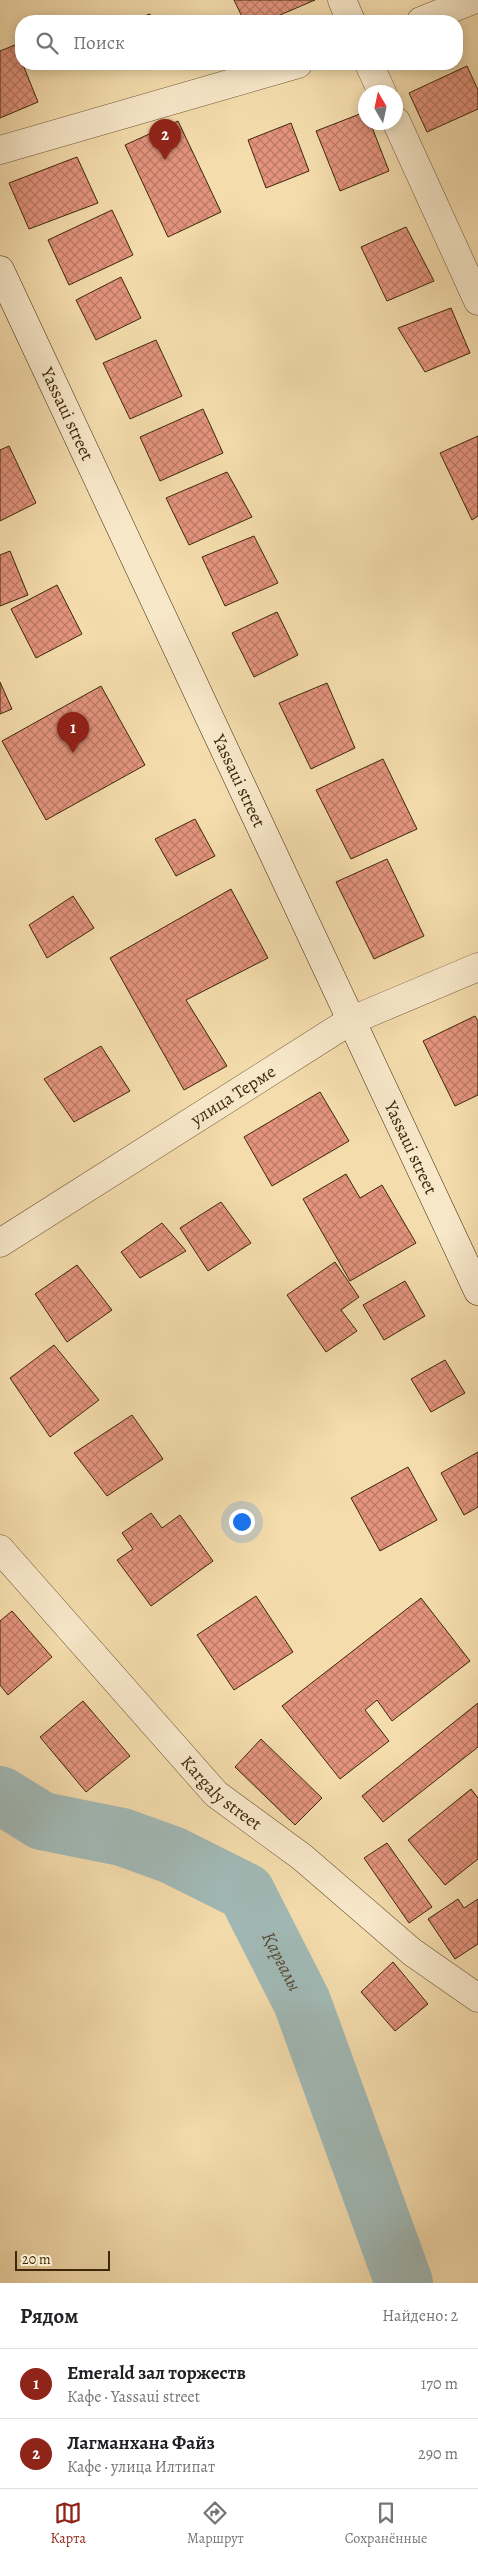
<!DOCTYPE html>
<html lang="ru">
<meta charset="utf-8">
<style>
body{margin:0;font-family:Alegreya,serif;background:#f6f6f6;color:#202124}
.compass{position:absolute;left:358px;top:85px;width:45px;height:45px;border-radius:50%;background:#fff;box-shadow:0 2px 12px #0003;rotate:351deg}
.scale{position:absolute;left:15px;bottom:12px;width:95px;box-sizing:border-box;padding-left:5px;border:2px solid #3f280a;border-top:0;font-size:14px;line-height:18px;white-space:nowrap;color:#3f280a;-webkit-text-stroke:4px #f8e8ca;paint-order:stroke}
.you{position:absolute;left:241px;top:1521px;width:18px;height:18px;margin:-12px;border:4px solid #fff;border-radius:50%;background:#1a73e8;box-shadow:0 0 0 8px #1a73e833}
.badge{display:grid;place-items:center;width:32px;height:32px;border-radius:50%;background:#8f2418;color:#fff;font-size:16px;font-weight:700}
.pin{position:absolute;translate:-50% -41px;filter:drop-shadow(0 1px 2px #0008)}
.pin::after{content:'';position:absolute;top:26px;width:18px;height:15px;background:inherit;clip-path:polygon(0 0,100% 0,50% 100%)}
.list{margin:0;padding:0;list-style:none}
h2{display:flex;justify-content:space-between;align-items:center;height:65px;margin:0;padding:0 20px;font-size:21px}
h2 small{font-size:16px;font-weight:400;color:#757577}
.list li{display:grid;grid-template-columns:32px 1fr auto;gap:15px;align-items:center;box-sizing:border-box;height:70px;padding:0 20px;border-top:1px solid #e0e0e0}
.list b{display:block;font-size:19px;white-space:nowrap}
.list p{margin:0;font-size:16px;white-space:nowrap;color:#757577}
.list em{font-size:16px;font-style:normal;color:#757577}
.icon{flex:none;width:28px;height:28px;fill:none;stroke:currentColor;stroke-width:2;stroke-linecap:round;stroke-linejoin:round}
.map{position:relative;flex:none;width:478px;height:2283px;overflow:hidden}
.search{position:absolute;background:#fff;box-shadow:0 2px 12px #0003;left:15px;right:15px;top:15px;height:55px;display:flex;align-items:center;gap:12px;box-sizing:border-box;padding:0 18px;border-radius:20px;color:#757577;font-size:19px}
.sheet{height:205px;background:#fff}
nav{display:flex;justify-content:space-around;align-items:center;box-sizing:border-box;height:70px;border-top:1px solid #e0e0e0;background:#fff;font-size:14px;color:#757577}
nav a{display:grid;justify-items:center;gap:2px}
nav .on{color:#8f2418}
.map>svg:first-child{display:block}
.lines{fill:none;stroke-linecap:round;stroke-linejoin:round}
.river{stroke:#a1b9b6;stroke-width:58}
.building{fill:url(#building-cross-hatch);stroke:#3f280a}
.minor-casing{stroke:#6c5533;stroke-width:29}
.secondary-casing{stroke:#3f280a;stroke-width:29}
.minor{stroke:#f8e8ca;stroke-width:28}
.secondary{stroke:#f8e8ca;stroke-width:28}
.labels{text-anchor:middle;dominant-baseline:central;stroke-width:4;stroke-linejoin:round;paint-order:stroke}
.street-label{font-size:18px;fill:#3f280a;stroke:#f8e8ca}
.water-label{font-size:19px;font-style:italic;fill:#584c35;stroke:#f8e8ca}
</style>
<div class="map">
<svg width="478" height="2283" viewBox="0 0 478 2283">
<defs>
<pattern id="building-cross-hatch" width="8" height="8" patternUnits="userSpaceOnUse" patternTransform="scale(1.25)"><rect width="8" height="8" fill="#e4947e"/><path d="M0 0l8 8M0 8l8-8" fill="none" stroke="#ba7965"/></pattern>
</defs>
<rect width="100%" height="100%" fill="#f4dcad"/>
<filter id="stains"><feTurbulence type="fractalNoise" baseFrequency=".004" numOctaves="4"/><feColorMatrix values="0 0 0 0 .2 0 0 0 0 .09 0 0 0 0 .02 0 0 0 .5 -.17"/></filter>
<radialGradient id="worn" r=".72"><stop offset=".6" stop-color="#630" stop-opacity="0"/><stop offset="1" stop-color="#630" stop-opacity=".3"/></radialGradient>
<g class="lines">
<path class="river" id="s1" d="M0,1795l42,26 80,16 50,18 74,37 56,110 102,281"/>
</g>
<path class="building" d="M234,0h81l-49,21h-22z
M150,14l2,7h-23z
M15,45l23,57 -38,16v-67z
M111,64h17l-16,5z
M467,66l11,24v19l-51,23 -18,-39z
M365,112l1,10h4l19,49 -49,20 -24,-60z
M178,121l43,91 -53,25 -43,-92z
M291,123l18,48 -43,17 -18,-48z
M77,157l21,46 -69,26 -20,-46z
M112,210l21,45 -64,30 -21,-45z
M406,227l28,54 -47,20 -26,-54z
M121,277l20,41 -45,22 -20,-40z
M451,308l19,45 -45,19 -27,-44z
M156,340l26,56 -52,23 -27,-56z
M203,409l20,44 -63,28 -20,-44z
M478,436v80l-6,4 -32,-67z
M9,446l27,57 -36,18v-71z
M227,472l25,45 -63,28 -23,-47z
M254,536l24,47 -53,23 -23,-49z
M10,551l18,44 -28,11v-51z
M57,585l25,49 -46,24 -25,-49z
M277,612l21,43 -44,22 -22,-44z
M0,682l12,27 -12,5z
M327,683l28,65 -44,21 -32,-66z
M101,686l44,79 -99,55 -44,-79z
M383,759l34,70 -66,30 -35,-69z
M195,819l20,37 -39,20 -21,-37z
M387,859l37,77 -50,23 -38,-77z
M231,889l37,69 -82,42 41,66 -43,24 -74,-132z
M73,896l21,32 -47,30 -18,-33z
M475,1016l3,5v74l-23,11 -32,-65z
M101,1046l29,45 -56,31 -30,-43z
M320,1092l29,49 -77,45 -28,-49z
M346,1174l14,24 22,-13 34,58 -66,38 -47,-82z
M221,1202l30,41 -43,28 -28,-43z
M162,1223l24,28 -46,27 -19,-26z
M335,1262l24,35 -18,13 16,21 -31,21 -39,-57z
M77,1265l35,45 -45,32 -32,-48z
M405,1281l20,35 -41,24 -21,-35z
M54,1345l45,55 -49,37 -40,-59z
M445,1360l20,33 -34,19 -20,-33z
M132,1415l31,44 -56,37 -33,-43z
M478,1452v55l-14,8 -23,-42z
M408,1467l29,53 -57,31 -29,-53z
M151,1513l11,15 18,-13 33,46 -62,45 -34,-46 16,-11 -11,-16z
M256,1596l37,56 -59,38 -37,-55z
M421,1598l49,63 -78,60 -15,-21 -12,10 24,31 -49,38 -58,-73z
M12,1611l40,46 -44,38 -8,-10v-64z
M83,1701l47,55 -44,36 -46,-55z
M478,1703v44l-95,75 -21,-26z
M261,1739l61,59 -27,27 -60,-58z
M471,1789l7,9v61l-33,26 -37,-45z
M387,1843l45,64 -23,16 -45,-65z
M458,1899l6,9 14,-9v45l-23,15 -27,-40z
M393,1962l35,42 -33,27 -34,-39z"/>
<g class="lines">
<g class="minor-casing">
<g id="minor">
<path d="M342,0l9,21"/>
<path d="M421,21l52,-21"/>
<path d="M369,64l13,28"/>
<path d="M396,121l82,180"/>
<path d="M0,150l298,-86"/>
<path id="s2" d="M0,1243l350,-222 128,-54"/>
<path id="s3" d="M0,1549l216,245 86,63 110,95 66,46"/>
</g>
</g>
<g class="secondary-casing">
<g id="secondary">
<path id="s4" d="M0,270l478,1021"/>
</g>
</g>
<use href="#minor" class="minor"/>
<use href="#secondary" class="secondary"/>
</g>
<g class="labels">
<g class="street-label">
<text stroke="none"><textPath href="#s4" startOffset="159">Yassaui street</textPath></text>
<text stroke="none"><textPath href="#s4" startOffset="564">Yassaui street</textPath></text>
<text stroke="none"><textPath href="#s2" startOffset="276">улица Терме</textPath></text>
<text stroke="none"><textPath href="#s4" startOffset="969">Yassaui street</textPath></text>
<text stroke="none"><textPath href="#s3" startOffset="330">Kargaly street</textPath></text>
</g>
<g class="water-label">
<text stroke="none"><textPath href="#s1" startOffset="345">Қарғалы</textPath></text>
</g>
</g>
<rect width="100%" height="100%" filter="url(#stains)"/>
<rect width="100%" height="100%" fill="url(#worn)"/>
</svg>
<svg class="compass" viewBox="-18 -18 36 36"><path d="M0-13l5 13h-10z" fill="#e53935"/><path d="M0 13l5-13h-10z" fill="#757577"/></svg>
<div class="scale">20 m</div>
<div class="you"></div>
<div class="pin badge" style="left:73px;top:753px">1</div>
<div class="pin badge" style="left:165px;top:160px">2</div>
<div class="search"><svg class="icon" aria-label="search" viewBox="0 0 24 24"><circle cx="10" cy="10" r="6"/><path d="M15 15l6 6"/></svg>Поиск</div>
</div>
<section class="sheet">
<h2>Рядом<small>Найдено: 2</small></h2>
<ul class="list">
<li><span class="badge">1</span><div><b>Emerald зал торжеств</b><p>Кафе · Yassaui street</p></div><em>170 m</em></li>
<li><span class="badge">2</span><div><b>Лагманхана Файз</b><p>Кафе · улица Илтипат</p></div><em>290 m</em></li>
</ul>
</section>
<nav>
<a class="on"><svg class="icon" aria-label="map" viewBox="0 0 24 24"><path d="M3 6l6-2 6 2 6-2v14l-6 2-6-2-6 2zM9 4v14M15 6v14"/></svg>Карта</a>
<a><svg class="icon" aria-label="directions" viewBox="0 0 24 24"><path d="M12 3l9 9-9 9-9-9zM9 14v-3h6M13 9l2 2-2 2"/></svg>Маршрут</a>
<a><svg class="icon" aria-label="saved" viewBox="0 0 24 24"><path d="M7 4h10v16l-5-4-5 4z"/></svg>Сохранённые</a>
</nav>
